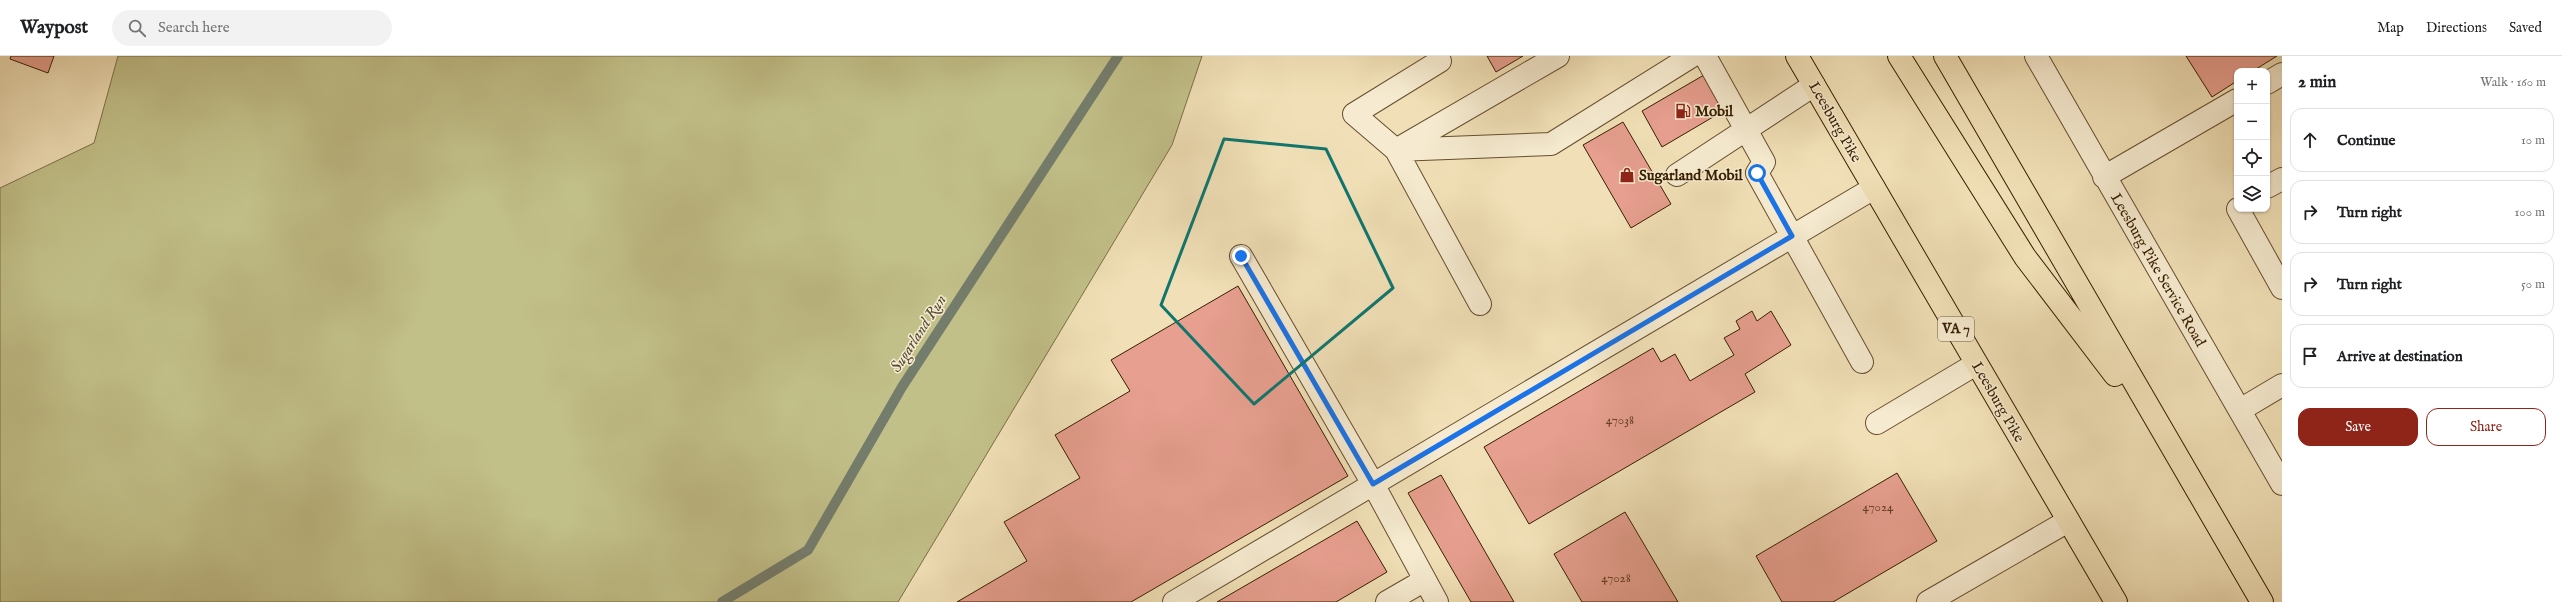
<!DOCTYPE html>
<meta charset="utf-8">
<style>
body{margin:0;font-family:"IM FELL English",serif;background:#f2f2f2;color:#202124}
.controls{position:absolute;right:12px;top:12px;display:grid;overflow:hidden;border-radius:8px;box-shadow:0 1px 3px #0004}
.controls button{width:36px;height:36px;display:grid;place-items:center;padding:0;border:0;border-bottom:1px solid #e0e0e0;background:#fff;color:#202124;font:20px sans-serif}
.stop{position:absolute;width:12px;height:12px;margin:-9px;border:3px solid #1a73e8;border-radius:50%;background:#fff}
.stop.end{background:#1a73e8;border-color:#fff;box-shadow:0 1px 4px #0008}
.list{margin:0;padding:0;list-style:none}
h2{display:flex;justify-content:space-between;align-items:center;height:52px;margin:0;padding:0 16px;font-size:17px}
h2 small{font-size:13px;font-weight:400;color:#757577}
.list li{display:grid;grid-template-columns:26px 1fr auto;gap:12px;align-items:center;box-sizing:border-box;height:64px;margin:0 8px 8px;padding:0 8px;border:1px solid #e0e0e0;border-radius:12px}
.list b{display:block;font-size:15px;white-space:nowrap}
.list em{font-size:13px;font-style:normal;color:#757577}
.actions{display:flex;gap:8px;padding:12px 16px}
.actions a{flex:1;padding:9px 0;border:1px solid #8f2418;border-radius:12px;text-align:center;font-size:14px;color:#8f2418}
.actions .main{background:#8f2418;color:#fff}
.icon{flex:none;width:22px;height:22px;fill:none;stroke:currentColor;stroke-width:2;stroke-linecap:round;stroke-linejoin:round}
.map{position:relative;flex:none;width:2282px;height:546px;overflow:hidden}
header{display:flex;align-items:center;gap:24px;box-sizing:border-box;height:56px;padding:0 20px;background:#fff;border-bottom:1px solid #e0e0e0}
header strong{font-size:19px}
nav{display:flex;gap:22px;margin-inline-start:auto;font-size:14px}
.search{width:280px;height:36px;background:#f2f2f2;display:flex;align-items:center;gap:10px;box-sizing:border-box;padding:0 14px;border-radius:22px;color:#757577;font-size:15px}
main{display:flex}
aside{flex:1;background:#fff}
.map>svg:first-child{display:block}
.green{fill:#c2c089;stroke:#7c6f45}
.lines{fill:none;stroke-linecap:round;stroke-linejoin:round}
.stream{stroke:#747d6c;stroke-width:10}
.building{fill:#e79f8f;stroke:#371e01}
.minor-casing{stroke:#664e2e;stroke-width:24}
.highway-casing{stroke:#371e01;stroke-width:24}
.minor{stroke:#f6ebd0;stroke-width:22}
.highway{stroke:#f1e0b7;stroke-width:22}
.route{stroke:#1a73e8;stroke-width:5}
.marked{fill:none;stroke:#0f766e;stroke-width:3;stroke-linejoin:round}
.labels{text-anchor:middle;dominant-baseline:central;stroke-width:3;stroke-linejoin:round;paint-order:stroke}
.number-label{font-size:13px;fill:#633e24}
.shield{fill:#f6ebd0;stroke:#705c3f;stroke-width:1}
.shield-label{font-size:14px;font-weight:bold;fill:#371e01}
.poi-label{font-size:15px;font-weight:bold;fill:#371e01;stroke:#f6ebd0;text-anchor:start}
.street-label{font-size:15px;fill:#371e01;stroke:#f6ebd0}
.water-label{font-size:16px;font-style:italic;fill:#554d37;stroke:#f6ebd0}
</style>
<header>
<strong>Waypost</strong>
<div class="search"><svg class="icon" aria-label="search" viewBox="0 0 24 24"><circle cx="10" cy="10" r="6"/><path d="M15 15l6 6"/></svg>Search here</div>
<nav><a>Map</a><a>Directions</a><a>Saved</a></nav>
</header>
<main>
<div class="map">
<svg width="2282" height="546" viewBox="0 0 2282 546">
<rect width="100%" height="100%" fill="#f1e0b7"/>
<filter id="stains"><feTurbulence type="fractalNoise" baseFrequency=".005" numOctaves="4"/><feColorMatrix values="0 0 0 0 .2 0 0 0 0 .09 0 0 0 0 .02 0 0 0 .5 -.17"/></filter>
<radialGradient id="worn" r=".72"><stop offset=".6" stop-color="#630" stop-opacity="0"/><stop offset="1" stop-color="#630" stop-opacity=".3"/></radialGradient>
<path class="green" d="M118,0h1084l-30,89 -274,457h-898v-414l94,-45z"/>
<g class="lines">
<path class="stream" d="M722,546l86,-52 94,-163 216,-331"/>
</g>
<path class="building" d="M11,0h43l-6,17 -38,-14z
M1487,0h36l-27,16z
M2186,0h91l-24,15h-16v10l-25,16z
M1704,19l21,35 -63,37 -20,-36z
M1623,66l48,82 -40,24 -48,-83z
M1238,230l110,190 -217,126h-174l70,-41 -23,-39 76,-44 -25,-43 75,-44 -19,-31z
M1752,255l5,10 14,-10 20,34 -46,29 10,18 -226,132 -45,-77 169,-99 8,14 14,-8 15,27 44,-26 -10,-17 16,-9 -4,-8z
M1897,417l40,68 -104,61h-51l-26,-46z
M1441,419l73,127h-43l-63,-109z
M1625,456l53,90h-96l-28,-48z
M1357,465l30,51 -51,30h-119z"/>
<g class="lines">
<g class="minor-casing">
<path id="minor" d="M1705,0l59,106 -7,11 105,189
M2036,0l246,428
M1440,5l-86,53 42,36 162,-94
M2267,27l15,-9
M1677,119l137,-90
M2104,121l133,-77
M2267,131l15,-8
M2238,153l44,79
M1241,200l132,228 64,118
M1480,248l-84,-154 155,-6 141,-88
M2240,354l42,-25
M1877,367l99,-59
M1174,546l700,-414
M1387,546l38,-22
M1928,546l140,-81"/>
</g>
<g class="highway-casing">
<path id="highway" d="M1797,0l319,546
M1899,0l126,201 90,118
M1945,0l317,546"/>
</g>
<use href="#minor" class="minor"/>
<use href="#highway" class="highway"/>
</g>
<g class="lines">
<path class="route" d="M1241,200l132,228 419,-248 -35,-63"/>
</g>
<path class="marked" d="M1224,83l102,10 67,139 -139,116 -93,-99z"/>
<defs>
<g id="fuel-bare" transform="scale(1.2)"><path d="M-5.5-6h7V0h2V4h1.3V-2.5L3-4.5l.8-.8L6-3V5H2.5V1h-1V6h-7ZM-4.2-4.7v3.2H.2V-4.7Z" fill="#8f2418" stroke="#f6ebd0" stroke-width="2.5" paint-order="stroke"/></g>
<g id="shop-bare" transform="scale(1.2)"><path d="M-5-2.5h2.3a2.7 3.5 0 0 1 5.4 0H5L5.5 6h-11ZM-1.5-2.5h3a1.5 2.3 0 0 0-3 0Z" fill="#8f2418" stroke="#f6ebd0" stroke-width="2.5" paint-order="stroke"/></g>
</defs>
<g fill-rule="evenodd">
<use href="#fuel-bare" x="1683" y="55"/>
<use href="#shop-bare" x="1627" y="119"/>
</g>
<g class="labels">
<g class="number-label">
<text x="1620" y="364">47038</text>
<text x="1878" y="451">47024</text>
<text x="1616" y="522">47028</text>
</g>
<rect class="shield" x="1938" y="261" width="36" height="24" rx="3"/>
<g class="shield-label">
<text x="1956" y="273">VA 7</text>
</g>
<g class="poi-label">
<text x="1695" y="55">Mobil</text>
<text x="1639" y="119">Sugarland Mobil</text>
</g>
<g class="street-label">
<text transform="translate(1835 66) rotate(60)">Leesburg Pike</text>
<text transform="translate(2158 214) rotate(60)">Leesburg Pike Service Road</text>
<text transform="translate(1998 346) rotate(60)">Leesburg Pike</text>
</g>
<g class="water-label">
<text transform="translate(919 278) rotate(-57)">Sugarland Run</text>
</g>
</g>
<rect width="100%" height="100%" filter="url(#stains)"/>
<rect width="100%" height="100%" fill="url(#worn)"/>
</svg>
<div class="controls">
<button>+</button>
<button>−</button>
<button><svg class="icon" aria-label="locate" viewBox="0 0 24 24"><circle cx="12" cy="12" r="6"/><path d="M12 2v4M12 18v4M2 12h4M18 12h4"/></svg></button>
<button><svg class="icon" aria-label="layers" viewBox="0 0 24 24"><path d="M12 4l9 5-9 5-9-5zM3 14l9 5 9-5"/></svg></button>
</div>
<div class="stop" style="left:1757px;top:117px"></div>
<div class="stop end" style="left:1241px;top:200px"></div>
</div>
<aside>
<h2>2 min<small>Walk · 160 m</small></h2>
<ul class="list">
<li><svg class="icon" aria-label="ahead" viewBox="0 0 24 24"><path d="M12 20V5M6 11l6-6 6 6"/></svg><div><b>Continue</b></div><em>10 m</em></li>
<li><svg class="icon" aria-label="right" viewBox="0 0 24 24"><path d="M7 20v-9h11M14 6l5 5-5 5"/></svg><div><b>Turn right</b></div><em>100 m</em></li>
<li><svg class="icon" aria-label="right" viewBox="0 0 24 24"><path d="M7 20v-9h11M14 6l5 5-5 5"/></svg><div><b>Turn right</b></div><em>50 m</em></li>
<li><svg class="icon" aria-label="arrive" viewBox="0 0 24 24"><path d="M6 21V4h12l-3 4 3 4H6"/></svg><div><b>Arrive at destination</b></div></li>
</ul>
<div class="actions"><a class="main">Save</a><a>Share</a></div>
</aside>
</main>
